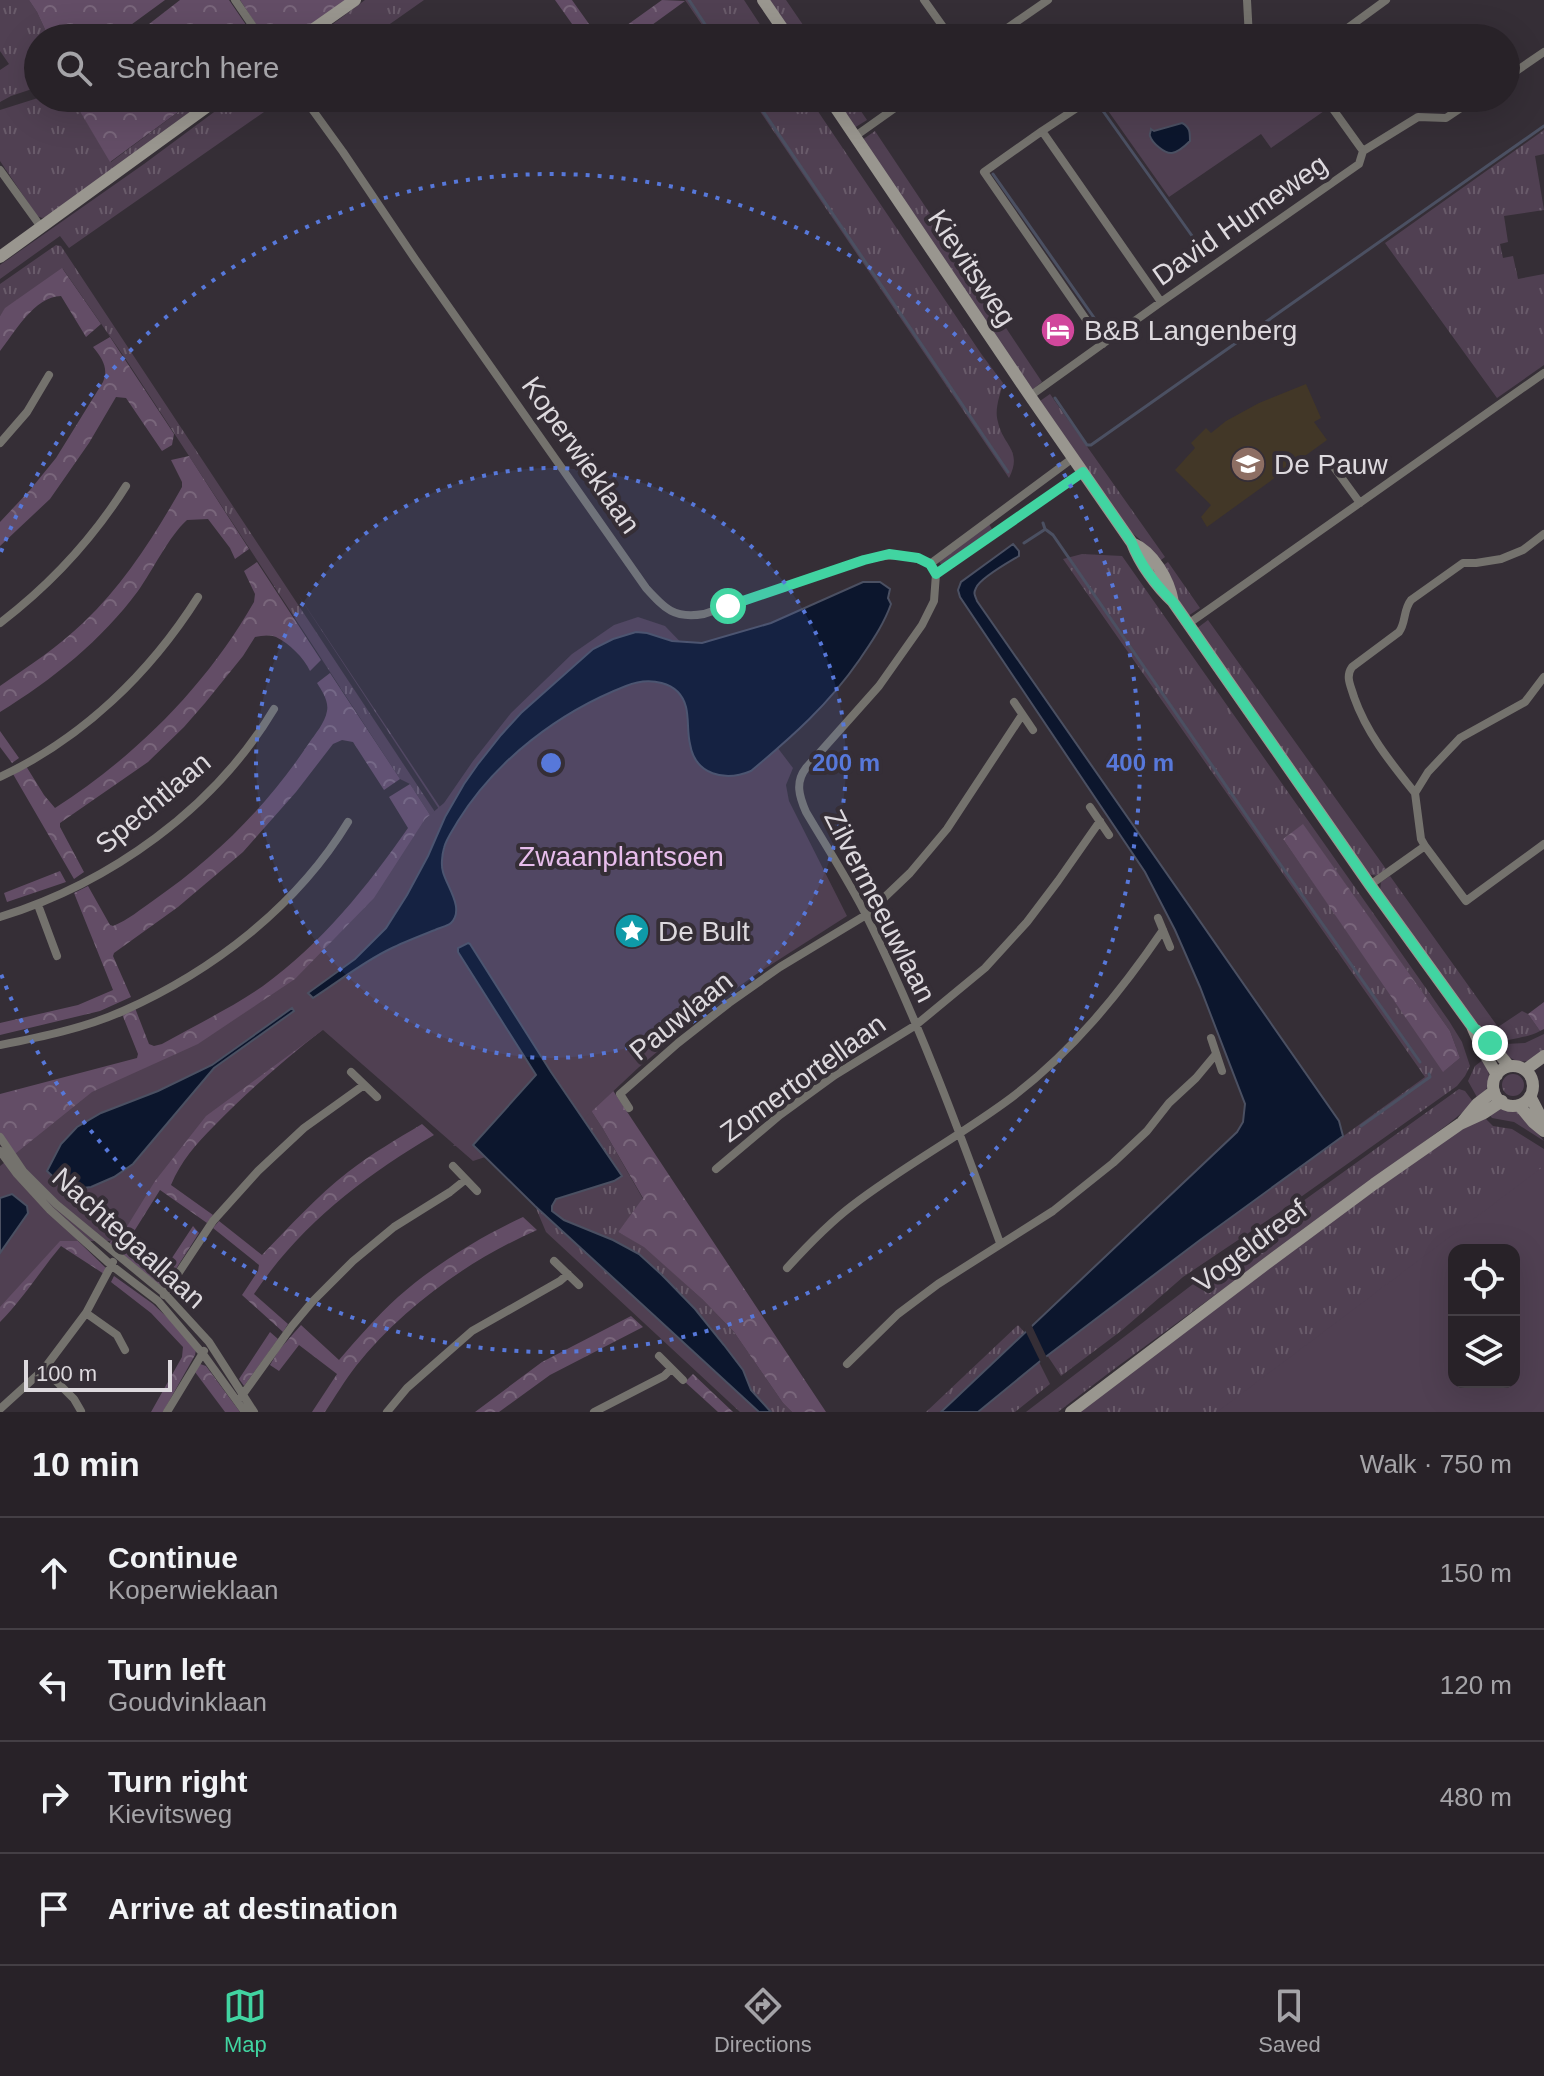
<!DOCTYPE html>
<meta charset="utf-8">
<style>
body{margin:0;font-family:Arial,sans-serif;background:#302a30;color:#f1f3f6}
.controls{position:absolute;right:24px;bottom:24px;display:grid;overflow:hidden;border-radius:16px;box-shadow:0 8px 32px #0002}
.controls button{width:72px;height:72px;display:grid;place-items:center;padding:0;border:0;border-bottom:2px solid #443f45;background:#282228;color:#f1f3f6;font:40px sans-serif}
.scale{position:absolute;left:24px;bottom:20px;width:148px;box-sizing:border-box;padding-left:8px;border:4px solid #ddd9de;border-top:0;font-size:22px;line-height:28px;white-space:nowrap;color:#ddd9de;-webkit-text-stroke:6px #352e36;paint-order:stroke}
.stop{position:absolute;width:24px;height:24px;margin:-18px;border:6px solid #41d4a1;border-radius:50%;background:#fff}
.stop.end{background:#41d4a1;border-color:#fff;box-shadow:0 2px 8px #0008}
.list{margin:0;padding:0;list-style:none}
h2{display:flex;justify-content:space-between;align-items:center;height:104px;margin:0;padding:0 32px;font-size:34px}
h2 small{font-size:26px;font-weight:400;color:#a5a4a8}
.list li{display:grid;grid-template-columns:52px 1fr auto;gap:24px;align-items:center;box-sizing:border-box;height:112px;padding:0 32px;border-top:2px solid #443f45}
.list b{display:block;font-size:30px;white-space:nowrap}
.list p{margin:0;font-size:26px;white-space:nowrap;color:#a5a4a8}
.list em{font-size:26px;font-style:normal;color:#a5a4a8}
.icon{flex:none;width:44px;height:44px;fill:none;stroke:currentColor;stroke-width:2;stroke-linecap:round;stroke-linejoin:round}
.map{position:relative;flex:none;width:1544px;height:1412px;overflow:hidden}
.search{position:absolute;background:#282228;box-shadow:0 8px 32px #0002;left:24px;right:24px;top:24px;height:88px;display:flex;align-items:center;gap:20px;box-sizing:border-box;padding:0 28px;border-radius:44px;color:#a5a4a8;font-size:30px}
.sheet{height:552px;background:#282228}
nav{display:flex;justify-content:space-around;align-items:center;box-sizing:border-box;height:112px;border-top:2px solid #443f45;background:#282228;font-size:22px;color:#a5a4a8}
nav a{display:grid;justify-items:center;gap:4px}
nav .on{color:#41d4a1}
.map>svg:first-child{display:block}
.education{fill:#423727}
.grass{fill:url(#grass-tufts);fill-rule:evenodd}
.forest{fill:url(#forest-crowns)}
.green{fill:#504052;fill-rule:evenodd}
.water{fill:#0c162d;stroke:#4b5062;stroke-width:2}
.pier{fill:#352e36}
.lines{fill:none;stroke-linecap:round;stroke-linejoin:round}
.stream{stroke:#4b5062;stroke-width:3}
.street{stroke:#74726d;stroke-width:8}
.secondary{stroke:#99968f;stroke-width:12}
.route{stroke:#41d4a1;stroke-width:10}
.ring{fill:none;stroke:#5778da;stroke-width:4;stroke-dasharray:4 8}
.labels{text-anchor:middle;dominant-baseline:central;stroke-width:8;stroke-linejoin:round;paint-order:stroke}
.street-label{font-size:28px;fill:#ddd9de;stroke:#352e36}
.poi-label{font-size:28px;fill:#ddd9de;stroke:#352e36;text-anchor:start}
.park-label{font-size:28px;fill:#e7bdeb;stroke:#352e36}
.centre{fill:#5778da;stroke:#352e36;stroke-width:4}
.ring-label{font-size:24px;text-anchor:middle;font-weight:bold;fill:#5778da;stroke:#352e36;stroke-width:8;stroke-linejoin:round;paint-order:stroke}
</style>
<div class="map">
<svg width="1544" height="1412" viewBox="0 0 1544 1412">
<defs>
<pattern id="grass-tufts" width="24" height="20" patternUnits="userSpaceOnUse" patternTransform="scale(2)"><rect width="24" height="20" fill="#504052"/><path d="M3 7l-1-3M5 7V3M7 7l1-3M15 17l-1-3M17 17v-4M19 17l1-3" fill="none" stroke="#695b6a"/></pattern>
<pattern id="forest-crowns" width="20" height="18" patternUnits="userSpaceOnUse" patternTransform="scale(2)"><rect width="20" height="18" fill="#634d66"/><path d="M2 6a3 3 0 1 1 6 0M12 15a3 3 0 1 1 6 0" fill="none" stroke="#79667b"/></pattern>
</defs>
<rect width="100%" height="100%" fill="#352e36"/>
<path class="education" d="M1306,384l15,34 -7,4 13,18 -120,87 -6,-10 10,-12 -36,-35 20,-22 -4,-5 15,-15 5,5 15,-12 33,-18z"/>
<path class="grass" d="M0,0h29l8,12 12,26h-11v49l-27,9 -11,6v-32l9,-6 -9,-13z
M365,0h59l-54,38h-56z
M685,0h59l25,38h-58z
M769,0h17l26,38h-17z
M38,98h34l39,64 86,-64h15l-162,118 -8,2 -5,-2 -37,-55v-51z
M233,98h51l-215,150 -9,-12 -60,43v-14l144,-101z
M751,98h58l173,257 21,28c-3,12 -9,27 -5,39 5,24 25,28 11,56z
M834,98h18l15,22 -13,8z
M1544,130v24l-9,2 9,54 -40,6 4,26 -8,2 3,14 10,-2 5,23 26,-5v91l-47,33 -112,-155z
M875,131l167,251 -10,8 -170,-250z
M56,245l5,1 374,566 4,-3 -144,-219 145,217 5,10 -184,205 171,-204 -22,-34 -10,-5 -275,-421 -62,-89 -57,39 -6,8v-32z
M1050,394l115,163 -7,5 -12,-17 -17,-15 -89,-129z
M989,524l4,7 -51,35 -4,-6z
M1082,554l40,2 327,465 13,21 8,24 -5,10 -8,10 -183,130 -91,61 -62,54 -60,45 -14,-21 153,-115 225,-163 -362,-518zM1303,825l147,206 10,27 -16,13 -161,-232z
M1168,562l32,46 -12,8 -6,-9 -9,-21 -12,-19z
M1208,620l178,249 -9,7 -9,-2 -172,-245z
M1390,876l108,151 24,-16 6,3 12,17c-14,8 -30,6 -44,14l-30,-35 -86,-119 1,-9z
M475,932l128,197 40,70 -25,33 26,14 58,53 32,33 49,71 9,9h-21l-20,-22 -8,-20 -19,-25 -61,-70 -24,-20 -26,-15 -49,-20 -12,-9v-5l3,-7 59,-18 7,-5 -70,-104 -78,73 -20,1 13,-15z
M1544,1034v20c-21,11 -28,11 -45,-6l7,-4 19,-1z
M1484,1059c7,16 8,28 -6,40l-10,-18 7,-15z
M1502 1085a11 11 0 1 1 22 0a11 11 0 1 1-22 0Z
M1459,1089l6,2 9,12 -27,22 -337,247 -52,40h-32l252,-193z
M1500,1107l19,4 25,30 -30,-19 -22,-4 -4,-5z
M1484,1117l9,9 19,3 32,20v34l-311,229h-155l239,-180 134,-96z
M535,1206l21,19 203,187h-19l-194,-180z
M1018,1325l7,8 -84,79h-15z
M1039,1362l11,22 -35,28h-37z"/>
<path class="forest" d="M29,0h136l-52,38h-64l-12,-26z
M180,0h49l26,38h-124z
M240,0h107l-53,38h-29z
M555,0h17l27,38h-17z
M662,0l23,1 -51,37h-25z
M72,98h125l-87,64z
M62,268l39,56 -15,13 -25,-41c-27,1 -46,36 -61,55v-35l5,-8z
M110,337l64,97 -2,11 -10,6 -36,-53 -10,-1 -27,46 -39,56 -50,47v-24l30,-32 26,-32 47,-76c6,-14 -1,-24 -10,-35z
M189,456l60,93 -14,10 -5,-11 -22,-29 -21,1c-18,16 -34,50 -49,71 -36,49 -86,89 -138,121v-26c29,-20 58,-39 84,-64 40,-38 71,-87 98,-135v-5l-11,-22z
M257,562l64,98 -11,11c-6,-13 -21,-28 -34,-34 -7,-3 -15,-1 -21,0l-12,19 -38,47 -21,24 -36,35 -88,61v4l24,45 -10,7 -61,-105 13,-8 18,29 11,13c81,-52 151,-122 199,-206l1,-8 -11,-23z
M330,673l70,106 -16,11 -31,-48 -11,-2 -9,4 -37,48 -53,60 -65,55 -64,46 -1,3 18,41 -31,14 -100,24v-12l78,-18 35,-15 -39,-97 14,-7 22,39 3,1c15,-6 28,-17 41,-26 61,-42 114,-95 155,-157 6,-9 16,-20 18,-32 2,-10 -5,-20 -10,-28z
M0,731l19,27 -7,5 -12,-16z
M410,784l22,34 -95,136 -316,208 -21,-29v-39l137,-36 1,-4 -16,-40 13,-6 14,36 5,2 8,-2c32,-18 71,-37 101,-58 59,-43 104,-99 145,-158l-19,-31z
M1303,824l147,207 10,27 -17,14 -160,-233z
M60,871l6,11 -59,20 -3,-9z
M500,920l326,492h-34l-9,-9 -49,-71 -32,-33 -58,-52 -26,-15 25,-34 -40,-69 -128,-197z
M1544,1002v27l-4,2 -12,-17z
M308,1020l13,11c-38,30 -73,60 -107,95 -18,18 -33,35 -43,59l42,30 -6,8 -47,-33 -32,51 36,29 29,-44 6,7 -36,56 -54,-45 53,-93z
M422,1124l12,11c-71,42 -133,89 -180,159l34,30 -5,8 -41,-37 16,-24 1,-6 -46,-37 6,-7 43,34c28,-29 55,-59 86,-83 23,-18 49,-33 74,-48z
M50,1214l57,55 -3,5 -43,-28c-21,25 -38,53 -61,76v-40z
M523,1217l14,13c-68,30 -134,77 -181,136 -11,14 -21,31 -31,46h-13l25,-38 -38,-29 -20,26 -9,-6 9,-15 22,-25 38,35c19,-22 38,-44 59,-63 35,-31 83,-61 125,-80z
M114,1276l39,28 18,17 25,29 -1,5 -32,57h-12l31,-55 1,-10 -32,-34 -40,-31z
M631,1316l12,11 -93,48 -51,37h-24l67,-50z
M270,1332l8,7 -34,47 -5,-7z
M200,1364l6,2 34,46h-15l-30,-40z
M693,1374l40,38h-15l-33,-30z"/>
<path class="green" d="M1099,98h32l6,3 49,-3h135l6,11 -56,39 -10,-14 -92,63z
M638,617l27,9 93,96 35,46 -7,17 3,16 58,115 -92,59 -47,34 -70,59 -64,60 -101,33 -150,-131 -117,86 -51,65 -37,60h-58l-60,66v-141l92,-74 106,-48 97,-65 79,-81 51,-79 19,-16 29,-42 38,-48 61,-59 42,-29z
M1544,1166v246h-327zM1514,1250v132h-60v-132z"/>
<path class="water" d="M1182,123c8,4 8,9 8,18 -4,4 -11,11 -18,12 -7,1 -20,-10 -22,-17 -1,-2 1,-4 1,-7l3,2z
M1013,544l6,7v5c-10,6 -39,22 -43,32 -3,6 -1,7 1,13l362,520 4,15 -143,104 -161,122 -61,50h-37l296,-280 6,-10 2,-18 -45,-117 -25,-57 -30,-58 -185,-275 -2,-7 3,-8z
M863,582h17l10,7 -2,9 3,6c-7,20 -19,37 -31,55 -31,45 -67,77 -109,112 -26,11 -56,4 -61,-27 -3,-12 -1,-25 -4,-37 -7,-27 -38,-30 -60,-21 -67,26 -130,74 -168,135 -5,9 -12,18 -14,27 -2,7 -3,18 -1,24 4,15 22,37 8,51 -3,3 -12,5 -16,7 -15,6 -31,12 -45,19 -27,13 -52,33 -77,49l-5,-5 47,-34 31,-31 21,-33 21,-39 17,-39 19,-33 14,-20 23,-29 20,-22 72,-64 20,-10 23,-7 11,1 25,8 30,2 69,-20z
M468,943l2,1 81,128 71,104 -8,5 -58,18 -4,7v5l12,9 49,20 26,14 23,21 33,34 29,36 19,25 8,20 20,22h-12l-224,-206 -62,-61 63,-70 -78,-123v-4z
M292,1008l2,3 -80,57 -81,96 -19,13 -23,10 -24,3 -20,-19 14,-27 16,-17 24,-14 57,-22 54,-26z
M12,1194l15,12 1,7 -28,40v-55z"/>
<path class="pier" d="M1030,1322l18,38 -6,5 -18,-37z"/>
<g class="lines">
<path class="stream" d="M689,0l25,38
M754,98l254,374
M1098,104l102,143
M993,174l109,155
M1055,398l32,47h4l453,-319
M1043,523l2,6 8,6 220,319 147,208
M1024,543l20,-13
M1361,1126l69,-49 -1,-3"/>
<path class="street" d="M235,0l26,38
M924,0l27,38
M1247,0l2,38
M993,38l55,-38
M1334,38l52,-38
M1506,78l38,-26
M304,98l39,54 72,107 231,329c19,21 28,31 58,26l160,-54c24,-6 43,-7 66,4
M1092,98l-50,33 119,171
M1325,98l38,53
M1042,131l-58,41 119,172
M854,137l55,-39
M0,170l41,57
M1030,396l131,-94 198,-138 4,-13 55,-34 28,1 30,-20
M0,443l27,-31 22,-37
M1333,466l27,37
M930,564l143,-106
M936,574l-2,27 -12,24 -43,61 -73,82c-11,14 -7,28 0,44 20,34 43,69 61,105 52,105 93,216 133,326
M936,574l147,-102
M0,623c51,-39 92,-83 126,-137
M1188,624l356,-251
M1014,702l19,28
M0,777c83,-39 150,-104 198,-180
M1415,793c-24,-30 -48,-59 -61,-96 -3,-11 -9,-20 -2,-30l47,-35c7,-9 4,-22 12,-32l52,-37h13l25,-4 22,-9 21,-16
M1090,807l19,28
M1425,846l-4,-7 -6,-46 13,-21 32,-34 65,-36 19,-25
M1370,885l55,-39 41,55 78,-57
M38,905l19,51
M0,917c110,-34 214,-108 274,-208
M1158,918l12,29
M1211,1038l11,33
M0,1045c41,-8 85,-17 123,-34 90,-40 174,-105 225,-189
M351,1072l26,25
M629,1108l-9,-14 58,-51 51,-40 51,-36 86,-52 44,-42 37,-44 75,-114
M0,1137l23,34 33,33 109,90 44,48 45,70
M0,1151l17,23 33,36 61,55 47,36 45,53 42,58
M453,1166l24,25
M716,1169l64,-54 55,-40 81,-50 69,-57 42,-46 31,-41 42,-60
M554,1261l25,24
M787,1268c21,-23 42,-45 66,-63 51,-39 107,-69 158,-107 61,-46 109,-105 152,-168
M164,1295l49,-74 45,-50 46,-43 60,-43
M86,1313l31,22 8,15
M659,1356l24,24
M847,1364l51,-50 40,-30 115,-73 60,-48 34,-32 22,-28 27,-25 20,-24
M44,1369l30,30 7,12
M241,1397l51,-71 20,-24 41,-41 41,-34 56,-35 15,-12
M0,1409l44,-40 42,-56 27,-51
M167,1412l37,-61
M387,1412l20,-24 65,-57 88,-50 8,-7
M594,1412l70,-36 7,-7"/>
<path class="secondary" d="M763,0l26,38
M301,38l54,-38
M829,98l201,298 102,147c8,21 24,43 41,59l197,283 102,141 10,23 15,26
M0,257l219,-159
M1132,543c21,9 37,36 41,59
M1476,1030l14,13 19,23
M1493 1086a20 20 0 1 1 40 0a20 20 0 1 1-40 0Z
M1525,1070l19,-14
M1530,1096l14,27
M1519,1105l14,17 11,9
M1463,1121l14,-17 17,-13
M1071,1412l195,-148 108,-80 86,-60 24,-11 18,-12"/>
</g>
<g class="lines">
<path class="route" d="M728,606l136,-46 25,-6 29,4 12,6 6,10 147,-102 49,71c8,21 25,43 41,59l197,283 102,141 18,17"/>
</g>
<circle cx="551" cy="763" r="295" fill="#5778da" fill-opacity=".12"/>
<g class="ring">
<circle cx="551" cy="763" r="295"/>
<path d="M1 552A589 589 0 1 1 1 974"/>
</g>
<defs>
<g id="hotel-disc" transform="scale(1.8)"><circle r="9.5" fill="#d1479c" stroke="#352e36"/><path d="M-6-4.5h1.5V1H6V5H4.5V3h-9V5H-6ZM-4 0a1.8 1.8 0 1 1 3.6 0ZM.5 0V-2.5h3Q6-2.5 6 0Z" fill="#fff"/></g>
<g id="school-disc" transform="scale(1.8)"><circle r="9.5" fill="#8d6e63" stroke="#352e36"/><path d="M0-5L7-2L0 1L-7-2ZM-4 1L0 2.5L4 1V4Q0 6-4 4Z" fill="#fff"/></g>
<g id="sight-disc" transform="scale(1.8)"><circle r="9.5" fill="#0f9aa8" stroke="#352e36"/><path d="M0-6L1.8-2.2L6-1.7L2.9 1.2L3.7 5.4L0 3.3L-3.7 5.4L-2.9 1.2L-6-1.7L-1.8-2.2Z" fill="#fff"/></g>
</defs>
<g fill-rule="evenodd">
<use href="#hotel-disc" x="1058" y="330"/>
<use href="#school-disc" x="1248" y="464"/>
<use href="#sight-disc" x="632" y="931"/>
</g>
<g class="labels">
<g class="street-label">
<text transform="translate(1240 220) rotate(-35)">David Humeweg</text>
<text transform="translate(972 268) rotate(56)">Kievitsweg</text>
<text transform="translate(581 455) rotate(55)">Koperwieklaan</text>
<text transform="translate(153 803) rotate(-40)">Spechtlaan</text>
<text transform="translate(880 906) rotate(63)">Zilvermeeuwlaan</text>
<text transform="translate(681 1016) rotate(-39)">Pauwlaan</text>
<text transform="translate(803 1078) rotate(-36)">Zomertortellaan</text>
<text transform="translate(129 1238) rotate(42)">Nachtegaallaan</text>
<text transform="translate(1250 1246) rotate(-37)">Vogeldreef</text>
</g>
<g class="poi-label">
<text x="1084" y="330">B&amp;B Langenberg</text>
<text x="1274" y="464">De Pauw</text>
<text x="658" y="931">De Bult</text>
</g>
<g class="park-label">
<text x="621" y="856">Zwaanplantsoen</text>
</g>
</g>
<circle cx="551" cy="763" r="12" class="centre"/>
<g class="ring-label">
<text x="846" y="771">200 m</text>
<text x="1140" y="771">400 m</text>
</g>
</svg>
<div class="controls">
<button><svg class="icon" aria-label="locate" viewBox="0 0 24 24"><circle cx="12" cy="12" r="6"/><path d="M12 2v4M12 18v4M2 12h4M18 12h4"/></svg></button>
<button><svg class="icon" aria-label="layers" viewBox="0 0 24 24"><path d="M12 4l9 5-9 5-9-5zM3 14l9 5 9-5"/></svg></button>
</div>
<div class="scale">100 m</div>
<div class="stop" style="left:728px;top:606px"></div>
<div class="stop end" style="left:1490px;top:1043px"></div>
<div class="search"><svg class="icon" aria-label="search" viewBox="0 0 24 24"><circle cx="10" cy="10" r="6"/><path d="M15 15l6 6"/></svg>Search here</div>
</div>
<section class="sheet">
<h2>10 min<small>Walk · 750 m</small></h2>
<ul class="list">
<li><svg class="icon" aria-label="ahead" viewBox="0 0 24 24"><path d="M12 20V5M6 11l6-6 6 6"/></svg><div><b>Continue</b><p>Koperwieklaan</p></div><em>150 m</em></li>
<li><svg class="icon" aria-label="left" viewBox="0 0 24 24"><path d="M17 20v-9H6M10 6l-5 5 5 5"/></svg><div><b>Turn left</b><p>Goudvinklaan</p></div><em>120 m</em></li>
<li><svg class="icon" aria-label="right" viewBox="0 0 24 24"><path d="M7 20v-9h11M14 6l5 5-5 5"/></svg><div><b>Turn right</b><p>Kievitsweg</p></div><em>480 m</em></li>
<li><svg class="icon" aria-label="arrive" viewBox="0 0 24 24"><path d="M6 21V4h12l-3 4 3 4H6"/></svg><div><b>Arrive at destination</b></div></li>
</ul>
</section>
<nav>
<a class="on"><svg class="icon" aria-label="map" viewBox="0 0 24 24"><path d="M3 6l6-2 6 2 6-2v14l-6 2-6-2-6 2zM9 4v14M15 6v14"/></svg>Map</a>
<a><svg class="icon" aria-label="directions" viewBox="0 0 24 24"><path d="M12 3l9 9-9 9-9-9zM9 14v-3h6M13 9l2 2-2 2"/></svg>Directions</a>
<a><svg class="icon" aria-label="saved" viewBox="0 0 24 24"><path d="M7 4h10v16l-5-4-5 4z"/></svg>Saved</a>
</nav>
